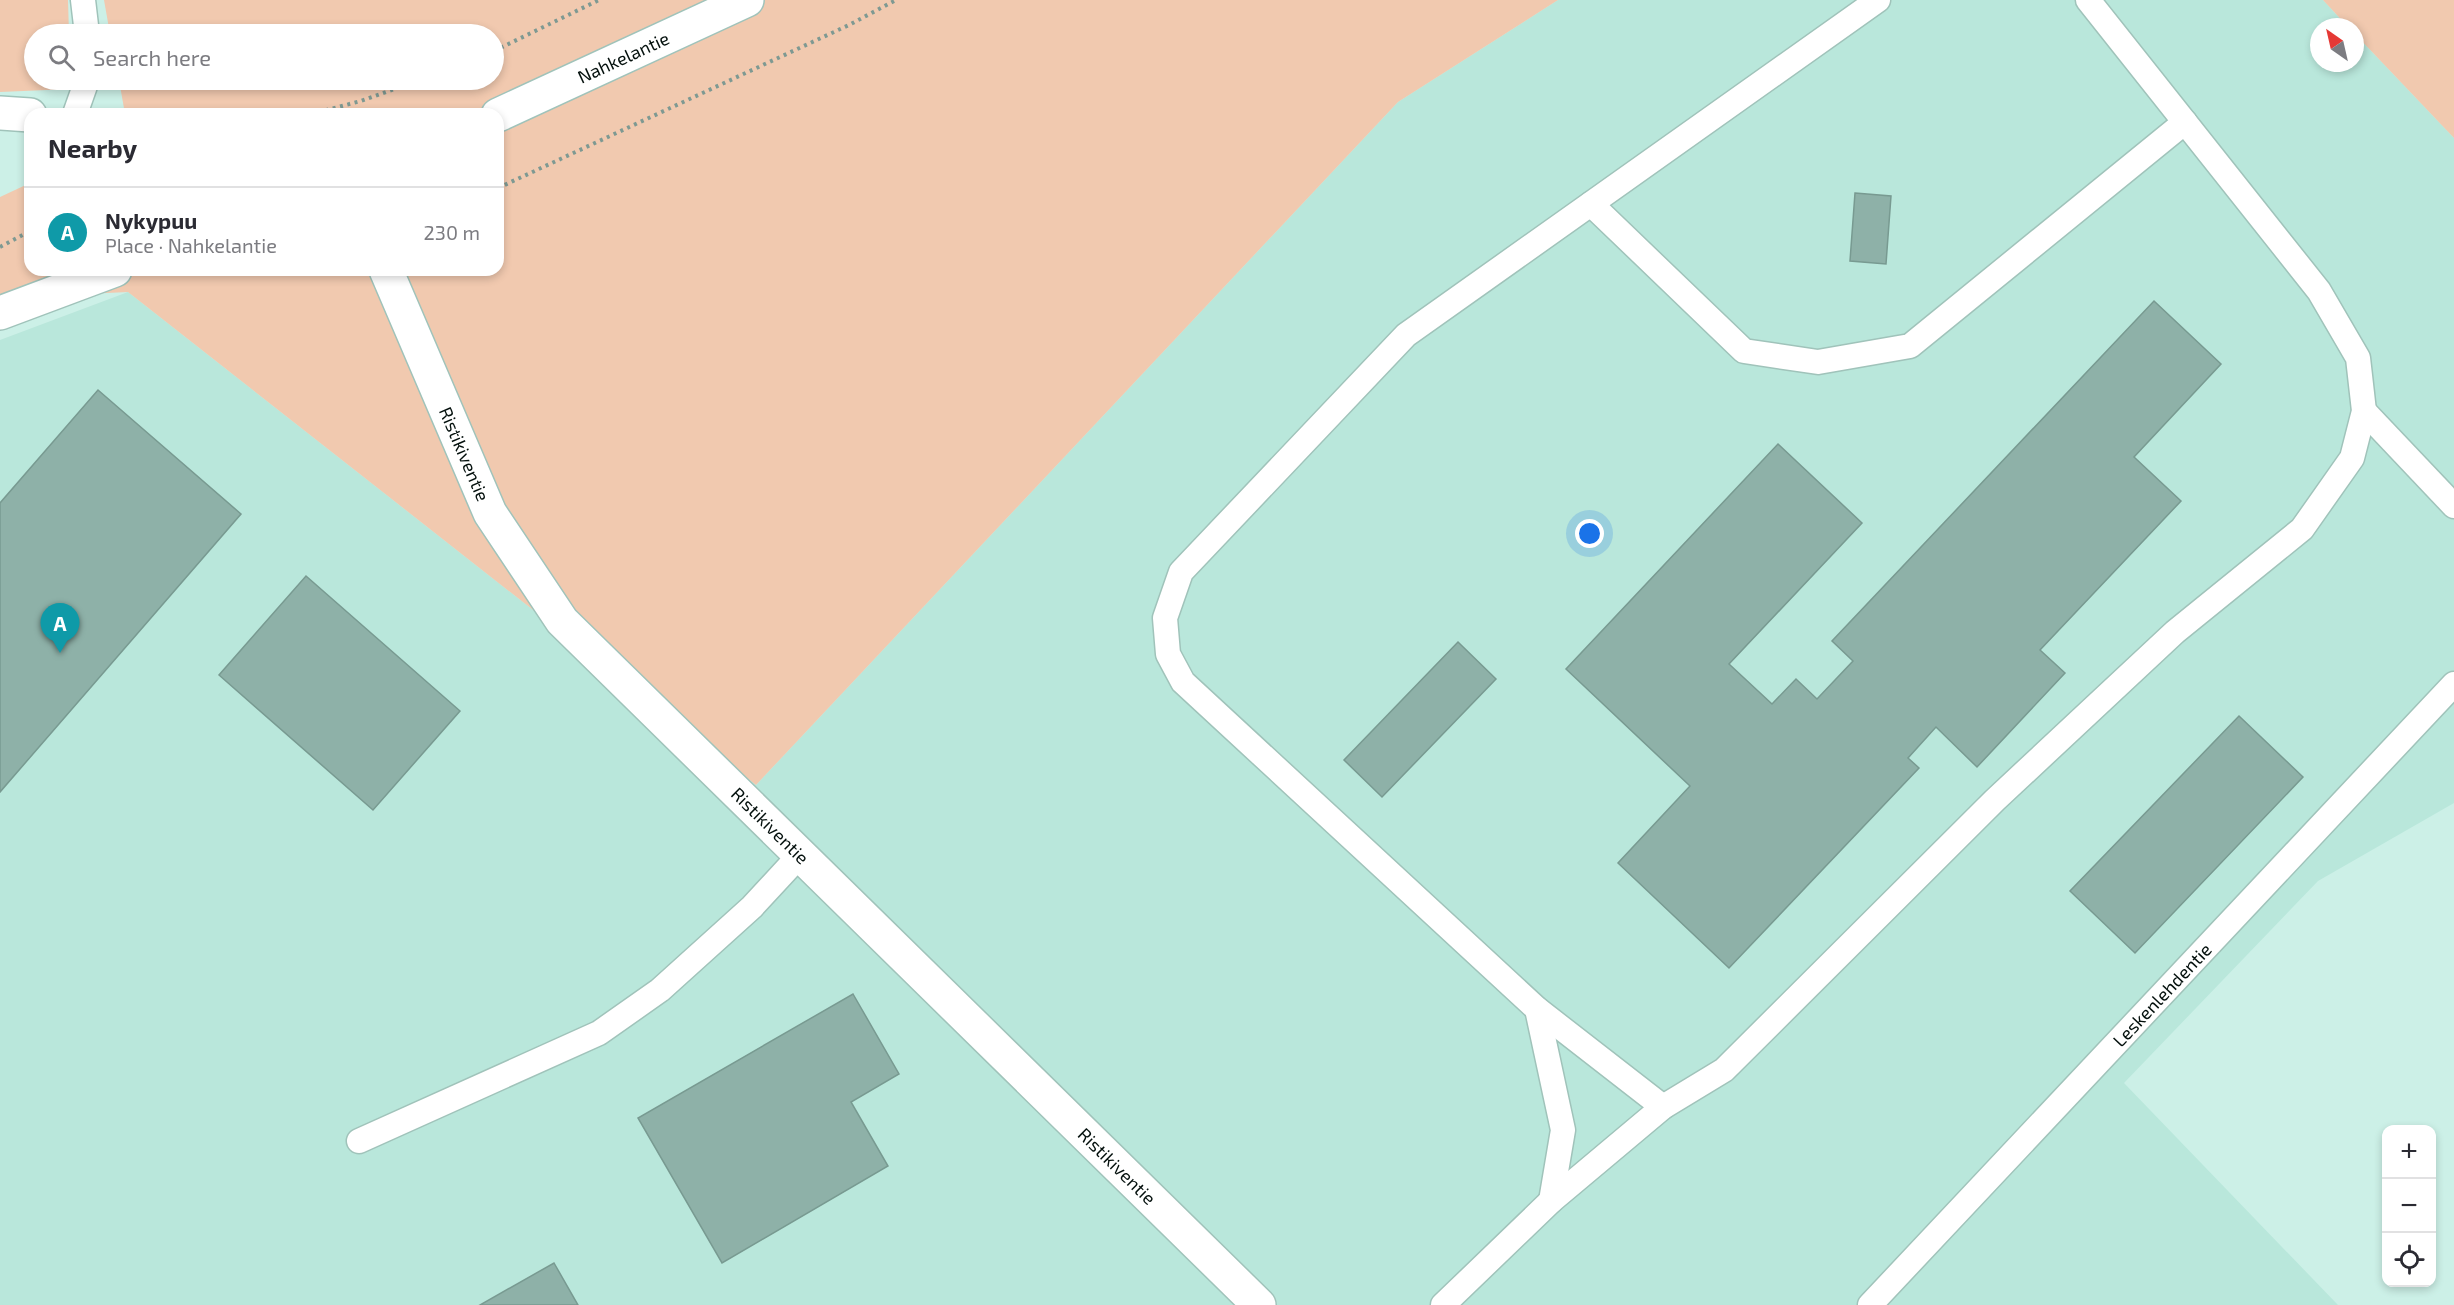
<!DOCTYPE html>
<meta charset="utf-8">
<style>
body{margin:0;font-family:"Exo 2",sans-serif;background:#f2f2f3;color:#2b2b33}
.controls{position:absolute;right:18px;bottom:18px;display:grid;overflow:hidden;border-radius:12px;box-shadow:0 3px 9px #0003}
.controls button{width:54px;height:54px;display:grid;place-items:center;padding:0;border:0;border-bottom:2px solid #e1e1e2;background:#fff;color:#2b2b33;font:30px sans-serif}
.compass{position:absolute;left:2310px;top:18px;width:54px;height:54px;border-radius:50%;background:#fff;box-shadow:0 3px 9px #0003;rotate:326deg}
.you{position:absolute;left:1590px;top:534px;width:21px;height:21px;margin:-15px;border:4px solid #fff;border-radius:50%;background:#1a73e8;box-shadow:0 0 0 9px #1a73e833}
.badge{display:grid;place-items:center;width:39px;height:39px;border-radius:50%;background:#ea580c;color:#fff;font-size:20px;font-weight:700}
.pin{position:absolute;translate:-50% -50px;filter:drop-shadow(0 2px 3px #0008)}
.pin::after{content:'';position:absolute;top:32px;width:21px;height:18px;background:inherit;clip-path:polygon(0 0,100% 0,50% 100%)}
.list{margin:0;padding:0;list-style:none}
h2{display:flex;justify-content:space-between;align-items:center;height:78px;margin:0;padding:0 24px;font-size:26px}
h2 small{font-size:20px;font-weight:400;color:#7c7c81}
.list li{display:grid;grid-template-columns:39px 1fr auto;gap:18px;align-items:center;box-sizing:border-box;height:90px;padding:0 24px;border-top:2px solid #e1e1e2}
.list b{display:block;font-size:22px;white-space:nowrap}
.list p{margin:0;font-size:20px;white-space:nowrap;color:#7c7c81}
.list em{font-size:20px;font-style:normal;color:#7c7c81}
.icon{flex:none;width:33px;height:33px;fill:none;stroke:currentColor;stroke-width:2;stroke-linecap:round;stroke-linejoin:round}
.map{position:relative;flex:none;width:2454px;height:1305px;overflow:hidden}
.search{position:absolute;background:#fff;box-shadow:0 3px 9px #0003;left:24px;top:24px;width:480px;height:66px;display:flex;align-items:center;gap:15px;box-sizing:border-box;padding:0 21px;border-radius:33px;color:#7c7c81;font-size:22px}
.panel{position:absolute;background:#fff;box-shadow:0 3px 9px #0003;left:24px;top:108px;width:480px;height:168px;border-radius:18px}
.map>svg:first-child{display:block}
.built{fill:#b9e7db}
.green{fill:#f1c9af}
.building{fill:#8eb1a8;stroke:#789a91;stroke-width:1.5}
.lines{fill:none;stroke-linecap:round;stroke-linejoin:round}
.service-casing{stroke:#a0c3ba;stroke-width:27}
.minor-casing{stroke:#a0c3ba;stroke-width:36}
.tertiary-casing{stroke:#a0c3ba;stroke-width:36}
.secondary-casing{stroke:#a0c3ba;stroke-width:36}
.path{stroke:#7e9992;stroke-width:4;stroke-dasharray:3 4.5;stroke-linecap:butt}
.service{stroke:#fff;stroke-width:24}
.minor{stroke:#fff;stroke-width:33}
.tertiary{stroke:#fff;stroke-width:33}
.secondary{stroke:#fff;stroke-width:33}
.labels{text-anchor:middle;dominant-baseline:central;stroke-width:5;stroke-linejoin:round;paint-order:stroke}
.street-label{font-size:18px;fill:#04100d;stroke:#d9fef4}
</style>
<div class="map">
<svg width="2454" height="1305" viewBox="0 0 2454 1305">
<rect width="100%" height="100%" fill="#ccf0e7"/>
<path class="built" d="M1558,0h765l25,27h-29v36h36v-29l99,104v665l-136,78 -194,202 214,222h-2338v-965l128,-48 628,493 642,-683z"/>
<path class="green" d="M0,0h68l1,34h-35v46h36v9l-70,3z
M104,0h1454l-160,102 -642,683 -628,-493 -128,6v-101l30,-14v87h468v-156h-373l-6,-34h375v-46h-384z
M2323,0h131v138l-99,-104v-7h-7z"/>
<path class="building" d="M1855,193l36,3 -5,68 -36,-3z
M2154,301l67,63 -87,93 47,44 -141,149 25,23 -88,94 -41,-40 -28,31 11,10 -190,200 -111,-105 72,-77 -124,-117 212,-225 84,79 -133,141 43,40 24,-25 21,20 36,-38 -21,-20z
M98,390l143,124 -241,278v-289z
M306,576l154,135 -87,99 -154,-135z
M1458,642l38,37 -114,118 -38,-37z
M2239,716l64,61 -168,176 -65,-62z
M853,994l46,80 -48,28 37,64 -166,97 -84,-145z
M554,1263l24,42h-98z"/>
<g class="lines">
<g class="service-casing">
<g id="service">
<path d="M83,0l4,34"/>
<path d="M75,114l12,-34"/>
<path d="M1591,204l153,147 74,11 92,-16 275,-224"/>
<path d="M2364,411l90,95"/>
<path d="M1537,1009l26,121 -12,71"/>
<path d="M1663,1107l-126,-98 -354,-327 -15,-28 -3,-36 16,-46 225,-237 472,-335"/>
<path d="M359,1141l240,-108 61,-43 92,-83 48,-52"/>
<path d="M1443,1305l108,-104 112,-94 61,-37 271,-270 180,-168 127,-103 50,-71 12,-47 -6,-53 -39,-67 -231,-291"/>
<path id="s1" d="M1870,1305l584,-621"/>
</g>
</g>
<g class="minor-casing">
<path id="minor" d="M0,113l30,2"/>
</g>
<g class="tertiary-casing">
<g id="tertiary">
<path id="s2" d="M386,270l104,243 72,108 697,684"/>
</g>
</g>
<g class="secondary-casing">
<g id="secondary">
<path id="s3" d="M498,115l249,-115"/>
<path d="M0,313l115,-43"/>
</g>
</g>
<path class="path" d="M494,51l105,-51
M311,114l50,-13 59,-21
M498,188l351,-163 47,-25
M0,247l30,-16"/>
<use href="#service" class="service"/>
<use href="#minor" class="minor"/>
<use href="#tertiary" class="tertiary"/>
<use href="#secondary" class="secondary"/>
</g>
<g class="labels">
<g class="street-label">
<text stroke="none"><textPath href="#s3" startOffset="138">Nahkelantie</textPath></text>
<text stroke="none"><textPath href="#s2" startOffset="200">Ristikiventie</textPath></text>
<text stroke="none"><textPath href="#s2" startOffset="686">Ristikiventie</textPath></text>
<text stroke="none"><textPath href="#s1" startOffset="426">Leskenlehdentie</textPath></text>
<text stroke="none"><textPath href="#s2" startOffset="1172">Ristikiventie</textPath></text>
</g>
</g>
</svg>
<div class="controls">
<button>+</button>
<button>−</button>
<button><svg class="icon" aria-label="locate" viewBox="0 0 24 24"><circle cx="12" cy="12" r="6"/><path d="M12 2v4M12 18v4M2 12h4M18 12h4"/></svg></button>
</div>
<svg class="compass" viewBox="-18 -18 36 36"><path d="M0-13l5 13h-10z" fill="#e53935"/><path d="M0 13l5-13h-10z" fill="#7c7c81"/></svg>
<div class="you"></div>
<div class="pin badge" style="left:60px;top:653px;background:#0f9aa8">A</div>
<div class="search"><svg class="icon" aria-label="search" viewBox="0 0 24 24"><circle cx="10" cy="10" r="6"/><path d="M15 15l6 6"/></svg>Search here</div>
<section class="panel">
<h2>Nearby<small></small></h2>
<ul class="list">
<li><span class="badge" style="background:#0f9aa8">A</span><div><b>Nykypuu</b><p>Place · Nahkelantie</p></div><em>230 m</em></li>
</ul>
</section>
</div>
